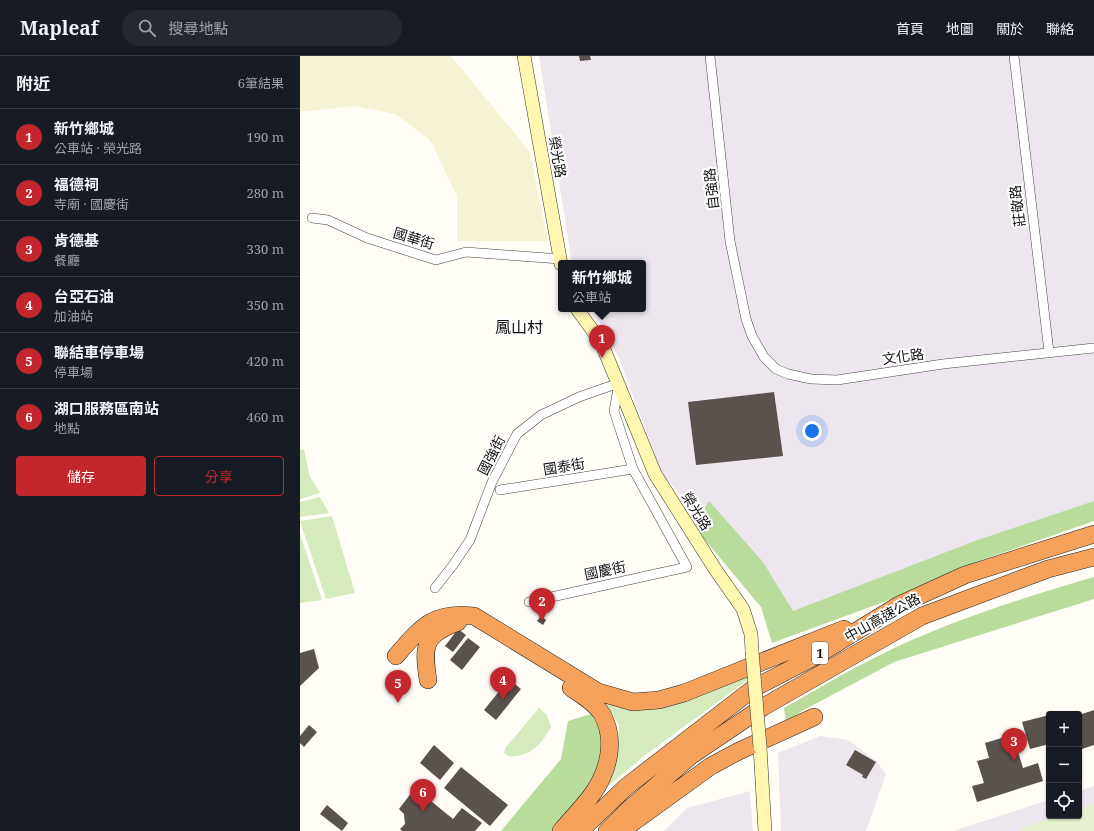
<!DOCTYPE html>
<html lang="zh-TW">
<meta charset="utf-8">
<style>
body{margin:0;font-family:"Noto Serif","Noto Sans TC",serif;background:#242831;color:#f1f3f6}
.controls{position:absolute;right:12px;bottom:12px;display:grid;overflow:hidden;border-radius:4px;box-shadow:0 1px 3px #0004}
.controls button{width:36px;height:36px;display:grid;place-items:center;padding:0;border:0;border-bottom:1px solid #363941;background:#171b24;color:#f1f3f6;font:20px sans-serif}
.you{position:absolute;left:512px;top:375px;width:14px;height:14px;margin:-10px;border:3px solid #fff;border-radius:50%;background:#1a73e8;box-shadow:0 0 0 6px #1a73e833}
.badge{display:grid;place-items:center;width:26px;height:26px;border-radius:50%;background:#c4262e;color:#fff;font-size:13px;font-weight:700}
.pin{position:absolute;translate:-50% -33px;filter:drop-shadow(0 1px 2px #0008)}
.pin::after{content:'';position:absolute;top:21px;width:14px;height:12px;background:inherit;clip-path:polygon(0 0,100% 0,50% 100%)}
.popup{position:absolute;left:258px;top:204px;width:88px;height:52px;box-sizing:border-box;display:grid;place-content:center;border-radius:4px;background:#171b24;filter:drop-shadow(0 1px 3px #0005);font-size:13px;white-space:nowrap;color:#9ea1a6}
.popup b{font-size:15px;color:#f1f3f6}
.popup::after{content:'';position:absolute;left:50%;top:100%;margin-left:-8px;border:8px solid transparent;border-top-color:#171b24}
.list{margin:0;padding:0;list-style:none}
h2{display:flex;justify-content:space-between;align-items:center;height:52px;margin:0;padding:0 16px;font-size:17px}
h2 small{font-size:13px;font-weight:400;color:#9ea1a6}
.list li{display:grid;grid-template-columns:26px 1fr auto;gap:12px;align-items:center;box-sizing:border-box;height:56px;padding:0 16px;border-top:1px solid #363941}
.list b{display:block;font-size:15px;white-space:nowrap}
.list p{margin:0;font-size:13px;white-space:nowrap;color:#9ea1a6}
.list em{font-size:13px;font-style:normal;color:#9ea1a6}
.actions{display:flex;gap:8px;padding:12px 16px}
.actions a{flex:1;padding:9px 0;border:1px solid #c4262e;border-radius:4px;text-align:center;font-size:14px;color:#c4262e}
.actions .main{background:#c4262e;color:#fff}
.icon{flex:none;width:22px;height:22px;fill:none;stroke:currentColor;stroke-width:2;stroke-linecap:round;stroke-linejoin:round}
.map{position:relative;flex:none;width:794px;height:775px;overflow:hidden}
header{display:flex;align-items:center;gap:24px;box-sizing:border-box;height:56px;padding:0 20px;background:#171b24;border-bottom:1px solid #363941}
header strong{font-size:19px}
nav{display:flex;gap:22px;margin-inline-start:auto;font-size:14px}
.search{width:280px;height:36px;background:#242831;display:flex;align-items:center;gap:10px;box-sizing:border-box;padding:0 14px;border-radius:22px;color:#9ea1a6;font-size:15px}
main{display:flex}
aside{flex:1;background:#171b24}
.map>svg:first-child{display:block}
.industrial{fill:#eee6ef}
.farmland{fill:#f6f3d4}
.green{fill:#d5ebbd}
.forest{fill:#b9dc9c}
.pitch{fill:#e6f2cf}
.building{fill:#5a524d}
.lines{fill:none;stroke-linecap:round;stroke-linejoin:round}
.street-casing{stroke:#444;stroke-width:10}
.secondary-casing{stroke:#333;stroke-width:14}
.highway-casing{stroke:#222;stroke-width:18}
.street{stroke:#fff;stroke-width:9}
.secondary{stroke:#fff6b0;stroke-width:13}
.highway{stroke:#f5a25d;stroke-width:17}
.secondary-bridge-casing{stroke:#333;stroke-width:14;stroke-linecap:butt}
.secondary-bridge{stroke:#fff6b0;stroke-width:13}
.labels{text-anchor:middle;dominant-baseline:central;stroke-width:4;stroke-linejoin:round;paint-order:stroke}
.shield{fill:#fff;stroke:#585858;stroke-width:1}
.shield-label{font-size:13px;font-weight:bold;fill:#111}
.street-label{font-size:14px;fill:#111;stroke:#fff}
.quarter-label{font-size:16px;fill:#111;stroke:#fff}
</style>
<header>
<strong>Mapleaf</strong>
<div class="search"><svg class="icon" aria-label="search" viewBox="0 0 24 24"><circle cx="10" cy="10" r="6"/><path d="M15 15l6 6"/></svg>搜尋地點</div>
<nav><a>首頁</a><a>地圖</a><a>關於</a><a>聯絡</a></nav>
</header>
<main>
<aside>
<h2>附近<small>6筆結果</small></h2>
<ul class="list">
<li><span class="badge">1</span><div><b>新竹鄉城</b><p>公車站 · 榮光路</p></div><em>190 m</em></li>
<li><span class="badge">2</span><div><b>福德祠</b><p>寺廟 · 國慶街</p></div><em>280 m</em></li>
<li><span class="badge">3</span><div><b>肯德基</b><p>餐廳</p></div><em>330 m</em></li>
<li><span class="badge">4</span><div><b>台亞石油</b><p>加油站</p></div><em>350 m</em></li>
<li><span class="badge">5</span><div><b>聯結車停車場</b><p>停車場</p></div><em>420 m</em></li>
<li><span class="badge">6</span><div><b>湖口服務區南站</b><p>地點</p></div><em>460 m</em></li>
</ul>
<div class="actions"><a class="main">儲存</a><a>分享</a></div>
</aside>
<div class="map">
<svg width="794" height="775" viewBox="0 0 794 775">
<rect width="100%" height="100%" fill="#fffdf5"/>
<path class="industrial" d="M239,0h555v455l-303,106 -129,-143 -43,-116 -27,-49h51v-46h-71z
M520,680l28,4 28,21 10,13 -20,57h-85l-3,-78z
M794,730v45h-141l96,-31v16h30v-25z
M450,735l3,40h-89l23,-23z"/>
<path class="farmland" d="M0,0h151l79,96 18,89h-91v-45l-27,-56 -35,-26 -41,-8 -54,6z"/>
<path class="green" d="M4,393l6,28 10,16 -20,6v-49z
M20,441l9,16 -29,4v-15z
M32,460l23,77 -29,6 -26,-78z
M0,478l22,66 -22,3z
M448,617l1,6 -101,74 -47,39 16,-38 2,-29 -16,-27 27,10z
M239,652l8,7 4,12c-9,17 -22,31 -43,29l-4,-3 2,-6z"/>
<path class="forest" d="M409,445l54,61 30,49 182,-70 119,-40v20l-118,41 -84,37 -120,44 -11,-36 -67,-80z
M794,521v22l-200,63 -92,49 -16,11 -2,-14c32,-18 65,-38 98,-54 65,-32 143,-57 212,-77z
M291,658l13,22 -3,28 -10,19 -35,48h-55l60,-72 7,-38z"/>
<path class="pitch" d="M794,748v27h-72l-1,-3 37,-12h21v-7z"/>
<path class="building" d="M279,0h11l1,4 -11,1z
M474,336l9,64 -87,9 -8,-63z
M241,560l5,4 -3,5 -6,-4z
M158,573l8,6 -13,17 -8,-6z
M168,582l12,9 -18,23 -12,-10z
M14,593l5,19 -19,18v-33z
M209,623l12,10 -25,31 -12,-10z
M794,654v35l-15,5v-35z
M749,659v29l-19,5 -8,-27z
M9,669l8,7 -13,15 -4,-4v-7z
M705,681l1,5 8,-3 9,29 15,-5 5,18 -66,21 -5,-16 12,-3 -7,-22 12,-3 -4,-15z
M134,689l20,18 -14,17 -20,-17z
M555,694l21,12 -10,17 -4,-2 1,-2 -17,-10z
M161,711l47,38 -18,21 -46,-38z
M115,732l38,31 9,-11 20,15 -7,8h-73l-2,-2 5,-5 -1,-10 -5,-5z
M27,749l21,18 -6,8 -22,-17z"/>
<g class="lines">
<g class="street-casing">
<path id="street" d="M410,0l20,185 16,78 6,17 12,21 12,12 12,5 23,5 26,1 106,-16 151,-16
M714,0l35,296
M12,162l16,2 39,18 69,22 30,-8 94,7
M200,434l133,-21
M135,532l18,-23 17,-25 22,-58 25,-48 24,-19 38,-18 40,-14 -5,28 19,58 54,98 -158,35"/>
</g>
<g class="secondary-casing">
<path id="secondary" d="M224,0l37,208
M277,253l24,33 54,132 60,95 28,40 8,25 1,17
M460,691l5,84"/>
</g>
<g class="highway-casing">
<path id="highway" d="M96,600c25,-29 37,-45 78,-40l124,76 35,10 26,-2 25,-7 160,-64
M128,624c-5,-34 -5,-45 30,-58
M261,775c10,-12 21,-23 30,-35 17,-23 26,-55 11,-82 -7,-11 -20,-19 -31,-26
M280,775l46,-44 128,-99 60,-31 85,-52 66,-30 129,-41
M307,775l21,-21 64,-55 71,-48 159,-91 126,-47 46,-12
M321,775l90,-65 28,-15 75,-34"/>
</g>
<use href="#street" class="street"/>
<use href="#secondary" class="secondary"/>
<use href="#highway" class="highway"/>
<g class="secondary-bridge-casing">
<path id="secondary-bridge" d="M452,595l8,96"/>
</g>
<use href="#secondary-bridge" class="secondary-bridge"/>
</g>
<g class="labels">
<rect class="shield" x="512" y="586" width="16" height="22" rx="3"/>
<g class="shield-label">
<text x="520" y="597">1</text>
</g>
<g class="street-label">
<text transform="translate(258 101) rotate(80)">榮光路</text>
<text transform="translate(411 133) rotate(-96)">自強路</text>
<text transform="translate(717 150) rotate(-97)">莊敬路</text>
<text transform="translate(114 182) rotate(17)">國華街</text>
<text transform="translate(603 300) rotate(-8)">文化路</text>
<text transform="translate(191 399) rotate(-63)">國強街</text>
<text transform="translate(264 410) rotate(-9)">國泰街</text>
<text transform="translate(397 455) rotate(58)">榮光路</text>
<text transform="translate(305 514) rotate(-12)">國慶街</text>
<text transform="translate(582 561) rotate(-29)">中山高速公路</text>
</g>
<g class="quarter-label">
<text x="219" y="271">鳳山村</text>
</g>
</g>
</svg>
<div class="controls">
<button>+</button>
<button>−</button>
<button><svg class="icon" aria-label="locate" viewBox="0 0 24 24"><circle cx="12" cy="12" r="6"/><path d="M12 2v4M12 18v4M2 12h4M18 12h4"/></svg></button>
</div>
<div class="you"></div>
<div class="pin badge" style="left:302px;top:302px">1</div>
<div class="popup"><b>新竹鄉城</b>公車站</div>
<div class="pin badge" style="left:242px;top:565px">2</div>
<div class="pin badge" style="left:714px;top:705px">3</div>
<div class="pin badge" style="left:203px;top:644px">4</div>
<div class="pin badge" style="left:98px;top:647px">5</div>
<div class="pin badge" style="left:123px;top:756px">6</div>
</div>
</main>
